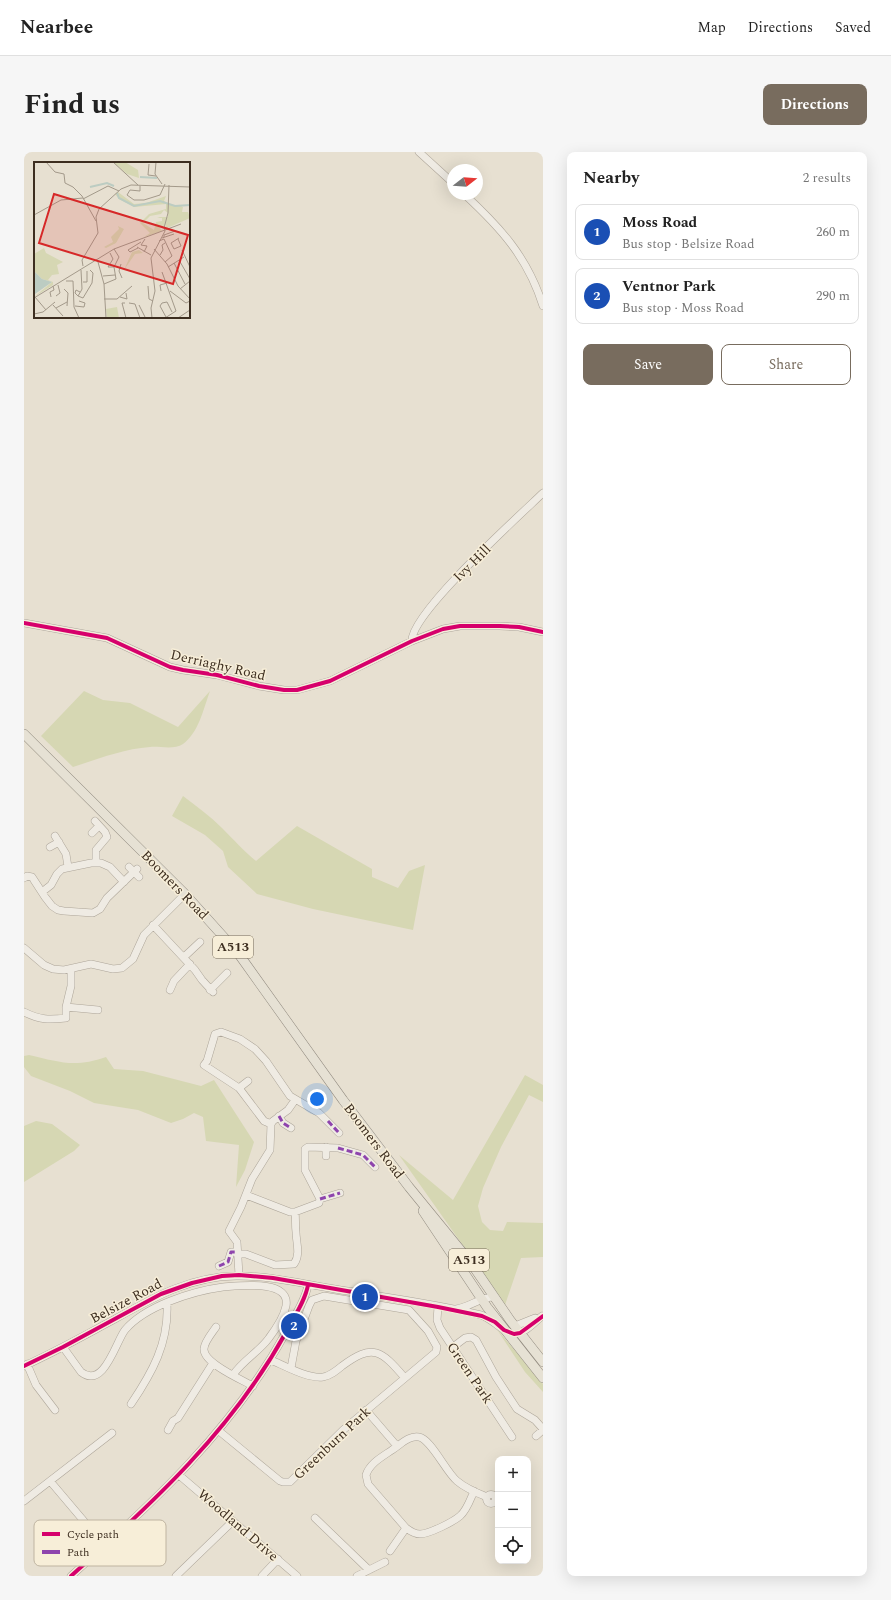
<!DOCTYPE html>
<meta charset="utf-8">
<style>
body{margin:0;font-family:Spectral,serif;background:#f6f6f6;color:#222}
.controls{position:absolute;right:12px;bottom:12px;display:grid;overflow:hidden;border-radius:8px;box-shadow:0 4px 16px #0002}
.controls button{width:36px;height:36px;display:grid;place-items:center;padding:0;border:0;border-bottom:1px solid #e0e0e0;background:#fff;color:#222;font:20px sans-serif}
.compass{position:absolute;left:423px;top:12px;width:36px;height:36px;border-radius:50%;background:#fff;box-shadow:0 4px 16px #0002;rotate:73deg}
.you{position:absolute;left:293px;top:947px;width:14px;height:14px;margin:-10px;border:3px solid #fff;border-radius:50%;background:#1a73e8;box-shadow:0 0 0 6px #1a73e833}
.badge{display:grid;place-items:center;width:26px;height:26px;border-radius:50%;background:#786c5e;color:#fff;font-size:13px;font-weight:700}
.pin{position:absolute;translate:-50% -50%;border:2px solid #fff;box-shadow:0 1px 4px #0006}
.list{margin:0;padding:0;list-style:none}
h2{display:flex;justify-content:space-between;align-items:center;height:52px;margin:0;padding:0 16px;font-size:17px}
h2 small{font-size:13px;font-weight:400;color:#767676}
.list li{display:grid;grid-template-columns:26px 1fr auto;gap:12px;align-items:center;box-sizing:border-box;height:56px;margin:0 8px 8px;padding:0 8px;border:1px solid #e0e0e0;border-radius:8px}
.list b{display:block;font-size:15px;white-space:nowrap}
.list p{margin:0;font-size:13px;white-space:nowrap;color:#767676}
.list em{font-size:13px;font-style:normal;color:#767676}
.actions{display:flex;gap:8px;padding:12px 16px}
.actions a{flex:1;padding:9px 0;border:1px solid #786c5e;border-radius:8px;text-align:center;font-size:14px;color:#786c5e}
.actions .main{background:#786c5e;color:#fff}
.icon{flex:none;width:22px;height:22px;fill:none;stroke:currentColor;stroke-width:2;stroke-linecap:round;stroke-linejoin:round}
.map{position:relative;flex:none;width:519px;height:1424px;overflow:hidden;border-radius:8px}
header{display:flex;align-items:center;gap:24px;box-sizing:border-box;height:56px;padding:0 20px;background:#fff;border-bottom:1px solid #e0e0e0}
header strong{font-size:19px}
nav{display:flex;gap:22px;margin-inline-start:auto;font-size:14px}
.intro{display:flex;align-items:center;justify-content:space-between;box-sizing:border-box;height:96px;padding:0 24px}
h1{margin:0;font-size:28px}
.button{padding:10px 18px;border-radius:8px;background:#786c5e;color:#fff;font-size:14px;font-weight:700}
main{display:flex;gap:24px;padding:0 24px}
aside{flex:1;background:#fff;border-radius:8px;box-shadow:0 4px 16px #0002}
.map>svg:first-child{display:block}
.green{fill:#d6d7b3}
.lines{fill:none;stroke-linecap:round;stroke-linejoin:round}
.minor-casing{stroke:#ada599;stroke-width:8}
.major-casing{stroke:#928b80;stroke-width:10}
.minor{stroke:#efebe3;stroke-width:7}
.major{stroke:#e6e1d4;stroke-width:9}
.quiet{stroke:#8e44ad;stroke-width:3;stroke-dasharray:6 3;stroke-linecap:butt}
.cycleway-casing{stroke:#f7eed8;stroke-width:6}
.cycleway{stroke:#d6006c;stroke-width:4}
.labels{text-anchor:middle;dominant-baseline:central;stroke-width:3;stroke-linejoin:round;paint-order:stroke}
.shield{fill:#f7eed8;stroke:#756857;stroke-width:1}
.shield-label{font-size:13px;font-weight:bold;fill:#3d2e20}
.street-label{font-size:14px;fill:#3d2e20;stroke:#f7eed8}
.inset-river{fill:none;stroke:#bcccc2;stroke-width:2}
.inset-road{fill:none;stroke:#a3998a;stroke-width:1}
.view{fill:#d62828;fill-opacity:0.15;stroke:#d62828;stroke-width:2}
.inset-edge{fill:none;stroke:#3d2e20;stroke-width:2}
.key{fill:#f7eed8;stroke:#bfb4a1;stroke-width:1}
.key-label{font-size:11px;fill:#3d2e20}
</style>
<header>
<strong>Nearbee</strong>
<nav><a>Map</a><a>Directions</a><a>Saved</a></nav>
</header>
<div class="intro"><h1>Find us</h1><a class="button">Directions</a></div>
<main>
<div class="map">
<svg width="519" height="1424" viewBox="0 0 519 1424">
<rect width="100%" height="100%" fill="#e7e0d1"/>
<path class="green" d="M60,539l19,9 27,3 48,24 32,-36c-7,19 -11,41 -27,53 -9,6 -23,2 -33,3 -27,2 -52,12 -77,20l-32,-31z
M159,644c13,10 27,20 39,32 12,12 21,22 34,33l41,-35 75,43v8l26,11 11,-17 16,-6 -12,65 -100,-21 -56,-15 -29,-27 -5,-16 -18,-16 -33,-19z
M5,903c30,7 46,13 77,2l8,12 29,2 58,15 13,-6 40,62 -9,28 -9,17 3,-42 -33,-4 -3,-24 -9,-4 -11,6 -12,4 -33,-13 -44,-7 -24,-12 -39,-15 -7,-9v-11z
M501,923l18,10v17l-14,-7 -28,52 -18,41 -5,18 4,16 8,8 13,1 4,-9 36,1v34l-22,1 -16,47 -106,-150 54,45z
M12,969l16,3 28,21 -6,6 -50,31v-56z
M472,1176l47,56v8l-18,-20z"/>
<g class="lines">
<g class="minor-casing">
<path id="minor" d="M395,0l34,31
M440,42c37,34 64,64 79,112
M0,471l83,15 63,29 13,3 34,5 42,11 25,4h13l33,-9 82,-40 31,-12 17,-3h40l19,1 24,5
M388,489c-2,-27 108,-126 131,-148
M71,669l10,11 2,5 -11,13v13
M68,681l7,-7
M31,684l11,18 2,13
M26,695l9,-5
M105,715l10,10
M0,726l3,-2 5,1 13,20 7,9 6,4 6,1 29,2 7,-4 7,-11 30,-29
M18,740l9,-7 6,-11 5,-5 29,-6h10l9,4 14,15
M129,773l42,45 7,10 11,12
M0,796l20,17 9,4 11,1 27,-6 22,5 9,-1 11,-9 11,-24 41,-41
M160,805l16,-15
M47,817v17l-5,21 32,3
M146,838l4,-9 16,-17
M186,838l17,-17
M0,860c16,8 25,8 42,6v-11
M215,936l9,-7
M255,964l4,7 8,5
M247,972l-7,-3 -25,-33 -35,-23 3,-4 8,-27 6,-2 19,7 15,10 11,12 24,35 29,17 20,20
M302,1004v-9
M222,1043l44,17h5l24,-9 1,-4 -15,-29v-21l3,-2 30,1 25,7 12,12
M296,1047l20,-6
M213,1102h9l29,11 19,-1c7,-10 2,-22 2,-32 -1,-7 0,-13 -1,-20
M195,1114l9,-4 3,-10h6
M215,1123l-2,-33 -8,-11 12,-24 11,-28 18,-29 1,-26 2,-3 15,-11 7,-10
M414,1155l-1,13 3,8 72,109
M432,1157c14,-2 24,-12 38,-12
M491,1174l20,-8
M192,1175c-4,6 -12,15 -12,22 -1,14 38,31 49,37
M39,1195l18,25c23,18 35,-31 44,-42 20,-24 68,-39 98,-43 16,-1 68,-8 63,19 -2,10 -11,24 -17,32 -10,14 -26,22 -36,37
M429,1195l12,-9 6,-1 5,3 20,37 21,32 18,11 8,9
M247,1208c14,6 37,19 52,17 7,-1 13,-6 19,-11 31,-23 39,-16 63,12
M3,1212l9,21 19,25
M0,1214c31,-14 61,-31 91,-47 39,-22 78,-44 124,-43 33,0 64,8 96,13 48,8 98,14 146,26 11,3 23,19 34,19 9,0 20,-12 27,-18
M107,1252c21,-31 38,-61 36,-101
M342,1258l31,36
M144,1278l5,-9 5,-3 35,-55
M195,1279l61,50 3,1h7l53,-52 93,-78 1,-5 -9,-16 -19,-21 -85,-14 -12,4 -3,6 -13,35 -5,27
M512,1284l7,-6
M155,1323l118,101
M26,1329l55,65
M450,1339c-4,9 -7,19 -14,25 -7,6 -31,18 -40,18 -6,0 -10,-3 -14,-6l-38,-44 -2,-9c4,-12 16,-18 26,-25 8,-5 17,-15 27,-13 12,2 27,35 38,44 8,7 20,12 30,16
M462.5 1347a4.5 4.5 0 1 1 9 0a4.5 4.5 0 1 1-9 0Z
M0,1349l88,-68
M291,1366l54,52
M366,1399l16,-23
M47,1424c81,-72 161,-146 214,-242 8,-16 20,-32 23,-49
M152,1424l57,-55
M238,1424l16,-17
M333,1424l28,-14"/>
</g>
<g class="major-casing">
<path id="major" d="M0,582l161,160 53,59 105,147 66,87 62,76 39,57 33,42
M399,1059l64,96 56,71"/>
</g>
<use href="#minor" class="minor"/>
<use href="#major" class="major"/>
<path class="quiet" d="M255,964l4,7 8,5
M304,969l11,12
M314,996l25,7 12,12
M296,1047l20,-6
M195,1114l9,-4 3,-10h6"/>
<g class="cycleway-casing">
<path id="cycleway" d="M0,471l83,15 63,29 13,3 34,5 42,11 25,4h13l33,-9 82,-40 31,-12 17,-3h40l19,1 24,5
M0,1214l39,-19 98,-53 31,-11 30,-7 17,-1 34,3 165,29 44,9 13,6 9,8 10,4 6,-1 23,-17
M47,1424c81,-72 161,-146 214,-242 8,-16 20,-32 23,-49"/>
</g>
<use href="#cycleway" class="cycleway"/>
</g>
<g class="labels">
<g class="shield">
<rect x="189" y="784" width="40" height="22" rx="3"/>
<rect x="425" y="1097" width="40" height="22" rx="3"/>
</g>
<g class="shield-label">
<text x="209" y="795">A513</text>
<text x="445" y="1108">A513</text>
</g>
<g class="street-label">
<text transform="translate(448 411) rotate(-45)">Ivy Hill</text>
<text transform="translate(194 513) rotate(13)">Derriaghy Road</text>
<text transform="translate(151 733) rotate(46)">Boomers Road</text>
<text transform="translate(350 989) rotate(53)">Boomers Road</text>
<text transform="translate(102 1149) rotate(-28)">Belsize Road</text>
<text transform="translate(446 1221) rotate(56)">Green Park</text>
<text transform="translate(308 1291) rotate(-43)">Greenburn Park</text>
<text transform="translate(214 1373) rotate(41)">Woodland Drive</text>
</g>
</g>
<g transform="translate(10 10)">
<rect width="156" height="156" fill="#e7e0d1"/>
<path d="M79,0h12l13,8 1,8 -12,-4zM84,30l16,12 12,-1 20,-7 -2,5 9,5h8l2,1 -1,5h6l2,6 -25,11 1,-5 -3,4 -5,-2 4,5 -18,6 6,-4 -10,-10 9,-9 17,-5v-5l-32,3 -15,-8 -4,-5zM130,48l4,3v4h-8l-3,1h5v3l-6,1 -2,8 -11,-7 7,-7 11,-2zM84,64l6,3 -8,14 -10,5 -2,-1 9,-5 -2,-5 8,-8zM10,86l2,5 17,9 -6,3 2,9 -7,1 -4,5 5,2v3l-19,12 18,-15 -10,-3 -8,-8v-17zM105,88l4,3 -8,1 -11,16 8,-18zM83,145l2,11 -12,-1 -1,-8z" fill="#d6d7b3" fill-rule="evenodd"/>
<path d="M0,109l8,8 10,3 -17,12z" fill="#bcccc2"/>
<path class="inset-river" d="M106,15l17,1M56,25l17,-4 7,3M83,31l2,5 15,8 26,-5 15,5 15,-1"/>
<path class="inset-road" d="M12,0l9,10 9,2 1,9 8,4 9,9 14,25M79,0l25,23M122,0l-1,12 7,10M115,2l-1,11 8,1M106,24v5l-10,-1 -3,5 7,5h10l16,-5 5,-11M49,37l25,-13 11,5M0,53l27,-15 22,-2M130,66l4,-15 1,-28M130,75v-2l11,-4M128,76l12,-4M144,77l3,7 -7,3 -3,-6 8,-5M125,79l5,-2 8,17 -7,6M103,85l14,8M104,86l-8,4 -2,-2 13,-8M120,87l13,15 11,22 12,13M148,88l8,17M110,90l3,-6 -6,-1 4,-6M76,91l3,6 -5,8h6M126,93l3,-5 -1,-5 3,-2M145,98l11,19M64,100l6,22 2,34M140,101l11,21M87,102l-2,7 3,7M49,104l-1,-6 16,-27 -2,-16 3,-8 22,-20 10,-4 59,2M134,105l16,-10M128,110l14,39 -11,7M69,114l12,-1M32,119h7l1,26 5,11M49,120h4v-11M70,122l12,-5 -2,-12 5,-10 -5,-8M114,124l1,13 4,2M30,127l4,4 -1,13M146,127l10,-8M127,129l-1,-6 7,-2M136,129l16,12 4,-2M46,130l-4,-2 -1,3 3,3 3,-5 1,-2 -1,-19M22,134l4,-3 -2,-8M44,134l5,2 9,-15 1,-10 -3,-3M1,135l11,13M17,135l-1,-5 4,-2 -1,-4M86,135l7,2 -1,-6M0,136l80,-49 67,-25M70,137h13l15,-13M91,141h-3l4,15M95,141l6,1 5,14M128,141l-2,3 6,11M128,141l5,-1 5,10M19,143l10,11M105,143l6,12M41,144l9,1 1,-4 -6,-2M22,146l11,-6M0,152l9,-2 12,-10M118,156l-1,-10 4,-17 -4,-33 14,-27 -1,-3M144,156l12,-8"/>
<path class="view" d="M20,32l134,41 -15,49 -134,-41z"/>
<rect width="156" height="156" class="inset-edge"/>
</g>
<rect x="10" y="1368" width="132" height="46" rx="6" class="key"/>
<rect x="18" y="1380" width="18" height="4" fill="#d6006c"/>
<rect x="18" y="1398" width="18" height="4" fill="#8e44ad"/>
<g class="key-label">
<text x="43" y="1386">Cycle path</text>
<text x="43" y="1404">Path</text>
</g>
</svg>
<div class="controls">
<button>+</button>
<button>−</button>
<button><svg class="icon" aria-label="locate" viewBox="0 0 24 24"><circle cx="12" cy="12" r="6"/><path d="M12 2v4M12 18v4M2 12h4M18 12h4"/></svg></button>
</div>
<svg class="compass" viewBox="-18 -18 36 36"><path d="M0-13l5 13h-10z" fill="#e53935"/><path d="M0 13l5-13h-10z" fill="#767676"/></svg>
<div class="you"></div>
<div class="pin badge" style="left:341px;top:1145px;background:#1a4fb4">1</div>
<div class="pin badge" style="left:270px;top:1174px;background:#1a4fb4">2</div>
</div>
<aside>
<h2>Nearby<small>2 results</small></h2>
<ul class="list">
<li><span class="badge" style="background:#1a4fb4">1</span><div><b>Moss Road</b><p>Bus stop · Belsize Road</p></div><em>260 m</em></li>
<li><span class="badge" style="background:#1a4fb4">2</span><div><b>Ventnor Park</b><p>Bus stop · Moss Road</p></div><em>290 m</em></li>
</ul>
<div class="actions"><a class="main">Save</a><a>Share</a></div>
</aside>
</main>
